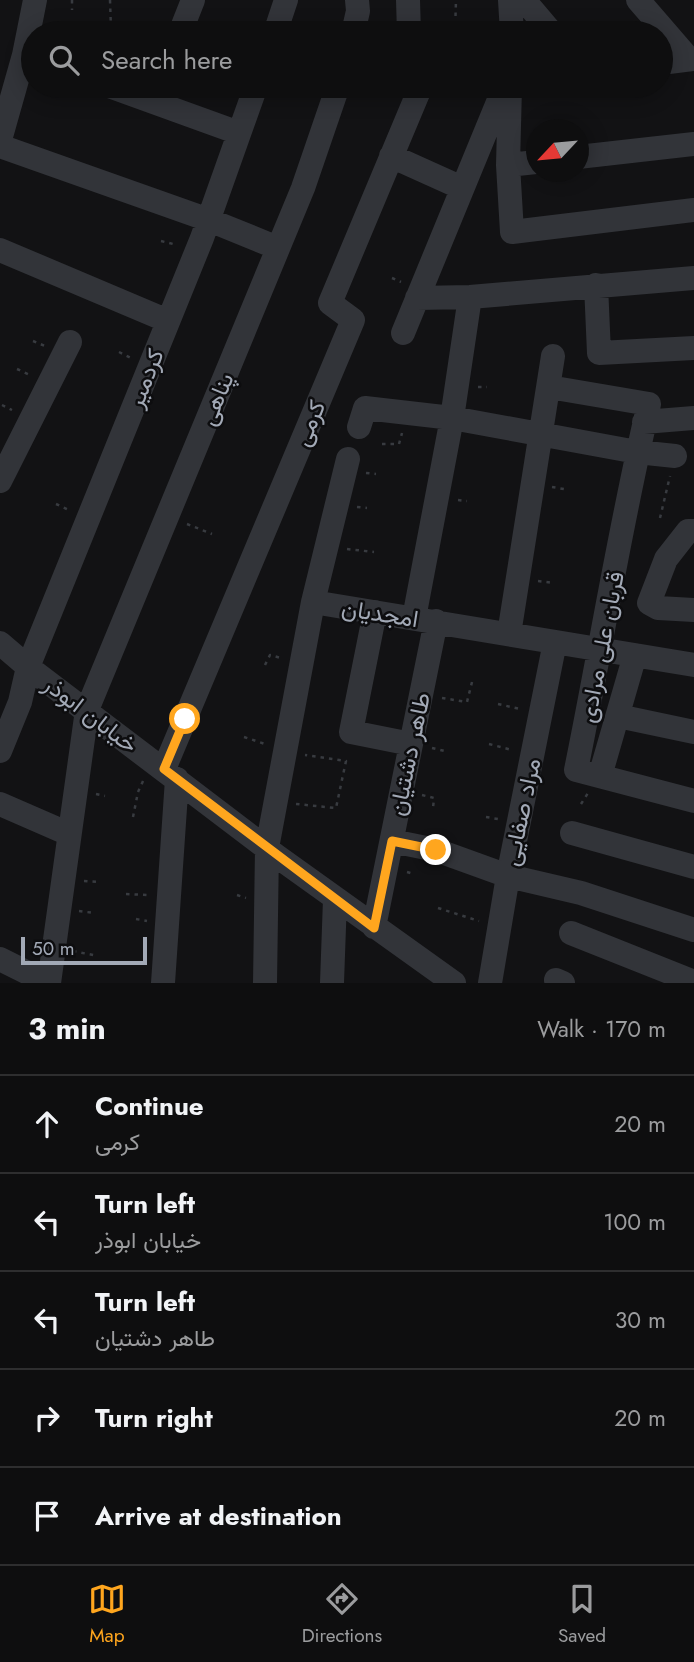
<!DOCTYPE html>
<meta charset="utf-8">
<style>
body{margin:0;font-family:Jost,Vazirmatn,sans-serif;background:#171718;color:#f1f3f6}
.compass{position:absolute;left:526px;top:119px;width:63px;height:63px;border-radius:50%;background:#0e0e0f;box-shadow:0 4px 18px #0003;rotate:244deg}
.scale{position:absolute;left:21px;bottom:18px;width:126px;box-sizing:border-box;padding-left:7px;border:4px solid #a2a9b6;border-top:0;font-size:19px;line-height:24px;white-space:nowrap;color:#a2a9b6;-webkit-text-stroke:5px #0d0d0f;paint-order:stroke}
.stop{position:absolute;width:21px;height:21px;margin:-16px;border:5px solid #ffa61e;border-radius:50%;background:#fff}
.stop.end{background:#ffa61e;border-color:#fff;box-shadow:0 2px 7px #0008}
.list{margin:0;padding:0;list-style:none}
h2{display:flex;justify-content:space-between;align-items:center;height:91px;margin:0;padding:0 28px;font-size:30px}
h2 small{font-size:23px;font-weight:400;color:#9b9c9e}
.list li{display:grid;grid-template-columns:46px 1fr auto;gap:21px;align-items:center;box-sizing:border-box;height:98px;padding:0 28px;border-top:2px solid #2e2e2f}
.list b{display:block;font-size:26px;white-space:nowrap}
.list p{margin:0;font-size:23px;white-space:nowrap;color:#9b9c9e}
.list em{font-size:23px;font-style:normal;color:#9b9c9e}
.icon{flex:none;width:38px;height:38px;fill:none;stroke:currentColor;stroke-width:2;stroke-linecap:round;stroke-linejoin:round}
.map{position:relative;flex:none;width:694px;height:983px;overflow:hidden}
.search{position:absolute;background:#0e0e0f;box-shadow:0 4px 18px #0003;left:21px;right:21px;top:21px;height:77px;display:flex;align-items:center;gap:18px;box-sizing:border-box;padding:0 24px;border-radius:38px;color:#9b9c9e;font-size:26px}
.sheet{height:581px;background:#0e0e0f}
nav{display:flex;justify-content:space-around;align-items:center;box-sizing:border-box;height:98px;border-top:2px solid #2e2e2f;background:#0e0e0f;font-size:19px;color:#9b9c9e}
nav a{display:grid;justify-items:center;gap:4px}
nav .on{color:#ffa61e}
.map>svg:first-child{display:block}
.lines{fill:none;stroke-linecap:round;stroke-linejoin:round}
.path{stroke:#383b40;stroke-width:2.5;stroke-dasharray:3.5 5;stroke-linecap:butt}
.minor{stroke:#323439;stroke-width:24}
.route{stroke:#ffa61e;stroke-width:9}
.labels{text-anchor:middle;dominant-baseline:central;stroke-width:5;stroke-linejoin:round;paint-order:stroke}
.street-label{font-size:24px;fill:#a2a9b6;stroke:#0d0d0f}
</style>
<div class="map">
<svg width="694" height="983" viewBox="0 0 694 983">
<rect width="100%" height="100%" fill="#121214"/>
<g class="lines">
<path class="path" d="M72,0v10
M110,0l1,29
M455,33l1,-33
M161,241l16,4
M392,278l9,4
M33,341l12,5
M119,352l12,6
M17,369l13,6
M478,387h9
M2,405l10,5
M382,444h17l3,-11
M366,473l10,1
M552,487l12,2
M458,500l9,1
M56,504l13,6
M357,507l10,1
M660,518l10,-42
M187,524l25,10
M347,549l27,3
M538,581l16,2
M265,665l5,-10 11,3
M442,698l25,4 5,-20
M498,704l22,5
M244,737l21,7
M489,744l23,6
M432,748l13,3
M96,794l9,2
M422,795l12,3 -1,10
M296,804l40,4 10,-47 -41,-6
M581,804l7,-11
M133,817l5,-25 6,-13
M486,817l12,2
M407,872l7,2
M84,881l16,1
M126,894l22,1
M237,895l9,3
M438,908l41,13
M79,911l15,2
M136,919l11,2
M73,951l25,5"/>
<path class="minor" d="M408,0l1,33
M510,0l2,33
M524,0l28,33
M638,0l51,59
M180,33l13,-33
M275,33l11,-33
M353,33l5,-22 -1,-11
M661,63l33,-4
M109,86l130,47
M510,87l-2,78 4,67 182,-22
M0,140l24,-85 11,-55
M0,146l209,74 69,28
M391,156l71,32
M578,157l116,-13
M508,165l28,-3
M0,250l168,71
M596,285l3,68 95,-5
M417,298l53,-1 224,-19
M403,333l95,-231 10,-12
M549,387l100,17c-29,121 -48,244 -73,366l118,31
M644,422l50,-4
M359,427l6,-19 87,10 185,34 38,4
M0,481l70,-139
M694,531h-6l-22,28 -17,44 9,5 36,2
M313,602l35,-143
M375,612l-24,120 60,12
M414,618l38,-200 18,-121
M509,634l44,-278
M0,643l28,24 250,190 176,126
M618,716l76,16
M0,751l20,-49 8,-35 174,-429 54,-152
M164,769l189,-449 -23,-17 91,-217
M600,776l35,-121
M0,804l69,30
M572,833l122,34
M392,841l44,9 72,26 73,17 113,37
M374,927l62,-306
M571,933l123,49
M0,959l48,24
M556,980l7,3
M49,983l38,-273 216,-522 35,-102
M163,983l14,-204
M265,983l2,-135 46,-246 381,63
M332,983l3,-84
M490,983l18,-107 47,-234"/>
</g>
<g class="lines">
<path class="route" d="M185,719l-21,50 210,159 18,-87 44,9"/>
</g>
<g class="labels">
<g class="street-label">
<text transform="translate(145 378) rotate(-68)">کردمیر</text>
<text transform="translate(216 399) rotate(-68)">پناهی</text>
<text transform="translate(309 423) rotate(-67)">کرمی</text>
<text transform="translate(380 613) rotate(9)">امجدیان</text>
<text transform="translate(601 647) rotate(-79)">قربان علی مرادی</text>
<text transform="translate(91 714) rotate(37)">خیابان ابوذر</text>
<text transform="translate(409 754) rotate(-78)">طاهر دشتیان</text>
<text transform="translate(521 812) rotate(-78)">مراد صفایی</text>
</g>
</g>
</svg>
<svg class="compass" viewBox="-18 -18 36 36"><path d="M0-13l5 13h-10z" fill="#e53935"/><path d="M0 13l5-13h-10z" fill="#9b9c9e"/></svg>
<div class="scale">50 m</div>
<div class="stop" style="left:185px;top:719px"></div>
<div class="stop end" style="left:436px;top:850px"></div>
<div class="search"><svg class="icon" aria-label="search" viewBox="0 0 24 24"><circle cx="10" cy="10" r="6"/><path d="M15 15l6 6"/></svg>Search here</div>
</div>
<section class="sheet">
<h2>3 min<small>Walk · 170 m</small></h2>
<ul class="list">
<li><svg class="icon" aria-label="ahead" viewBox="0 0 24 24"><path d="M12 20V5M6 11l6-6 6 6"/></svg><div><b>Continue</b><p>کرمی</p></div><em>20 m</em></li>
<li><svg class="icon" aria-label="left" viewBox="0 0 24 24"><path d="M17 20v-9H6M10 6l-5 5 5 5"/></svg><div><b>Turn left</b><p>خیابان ابوذر</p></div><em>100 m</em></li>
<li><svg class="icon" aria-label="left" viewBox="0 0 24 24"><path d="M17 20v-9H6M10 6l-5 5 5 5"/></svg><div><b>Turn left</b><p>طاهر دشتیان</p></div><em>30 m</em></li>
<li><svg class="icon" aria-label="right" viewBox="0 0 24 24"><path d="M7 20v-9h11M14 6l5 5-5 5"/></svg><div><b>Turn right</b></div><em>20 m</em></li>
<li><svg class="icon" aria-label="arrive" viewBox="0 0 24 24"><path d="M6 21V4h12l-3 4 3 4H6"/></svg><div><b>Arrive at destination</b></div></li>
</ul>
</section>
<nav>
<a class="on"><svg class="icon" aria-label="map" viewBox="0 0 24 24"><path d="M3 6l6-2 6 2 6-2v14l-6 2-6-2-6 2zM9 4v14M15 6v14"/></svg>Map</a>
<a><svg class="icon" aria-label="directions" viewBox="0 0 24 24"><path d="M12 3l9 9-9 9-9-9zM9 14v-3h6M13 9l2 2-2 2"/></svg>Directions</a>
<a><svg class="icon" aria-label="saved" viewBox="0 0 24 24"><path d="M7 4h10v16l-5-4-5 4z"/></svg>Saved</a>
</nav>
